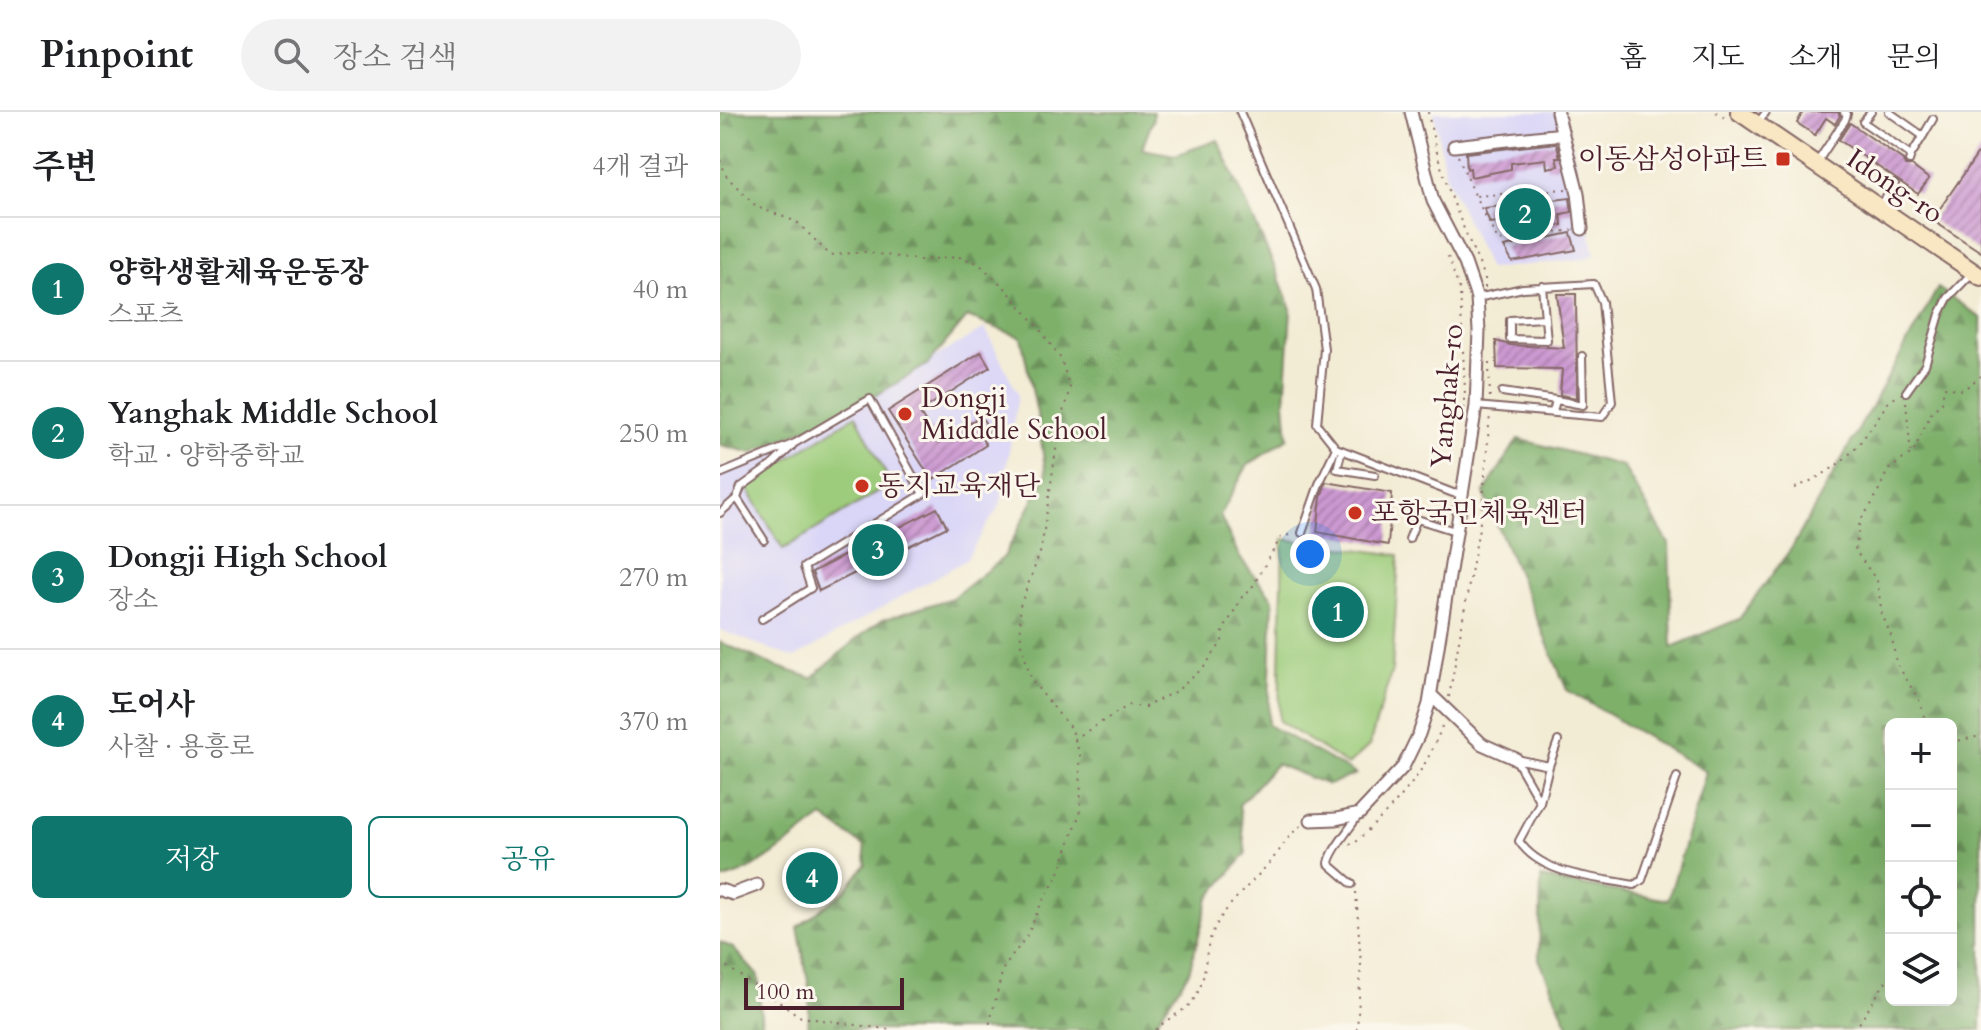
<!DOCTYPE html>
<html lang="ko">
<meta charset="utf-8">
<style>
body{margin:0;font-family:Cardo,"Noto Serif KR",serif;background:#f2f2f2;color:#202124}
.controls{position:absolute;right:24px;bottom:24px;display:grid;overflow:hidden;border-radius:12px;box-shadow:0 8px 32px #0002}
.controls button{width:72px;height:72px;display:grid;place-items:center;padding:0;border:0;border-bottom:2px solid #e0e0e0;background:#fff;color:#202124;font:40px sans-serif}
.scale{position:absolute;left:24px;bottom:20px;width:160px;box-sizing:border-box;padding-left:8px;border:4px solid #4a1f2b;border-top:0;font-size:22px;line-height:28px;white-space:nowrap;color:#4a1f2b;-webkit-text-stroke:6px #fbf7ec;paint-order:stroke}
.you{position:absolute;left:590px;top:442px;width:28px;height:28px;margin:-20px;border:6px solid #fff;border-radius:50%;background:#1a73e8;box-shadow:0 0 0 12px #1a73e833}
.badge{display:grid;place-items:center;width:52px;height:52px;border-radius:50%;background:#0f766e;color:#fff;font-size:26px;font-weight:700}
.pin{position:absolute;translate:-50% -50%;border:4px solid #fff;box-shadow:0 2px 8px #0006}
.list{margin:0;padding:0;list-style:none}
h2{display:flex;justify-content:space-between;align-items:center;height:104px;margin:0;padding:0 32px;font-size:34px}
h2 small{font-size:26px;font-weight:400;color:#757577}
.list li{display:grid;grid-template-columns:52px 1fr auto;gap:24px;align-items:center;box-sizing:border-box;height:144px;padding:0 32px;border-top:2px solid #e0e0e0}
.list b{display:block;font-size:30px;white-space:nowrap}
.list p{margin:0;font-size:26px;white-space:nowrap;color:#757577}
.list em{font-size:26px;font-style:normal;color:#757577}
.actions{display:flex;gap:16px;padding:24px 32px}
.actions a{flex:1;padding:18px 0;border:2px solid #0f766e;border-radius:12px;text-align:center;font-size:28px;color:#0f766e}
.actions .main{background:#0f766e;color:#fff}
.icon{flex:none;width:44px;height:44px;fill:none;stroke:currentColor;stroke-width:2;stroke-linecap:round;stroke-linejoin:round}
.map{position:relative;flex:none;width:1261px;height:918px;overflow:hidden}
header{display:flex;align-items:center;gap:48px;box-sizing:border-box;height:112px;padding:0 40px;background:#fff;border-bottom:2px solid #e0e0e0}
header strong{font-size:38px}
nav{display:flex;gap:44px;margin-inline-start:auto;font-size:28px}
.search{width:560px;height:72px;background:#f2f2f2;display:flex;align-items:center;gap:20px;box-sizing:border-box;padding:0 28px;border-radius:44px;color:#757577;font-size:30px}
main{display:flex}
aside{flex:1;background:#fff}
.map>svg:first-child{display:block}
.built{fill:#dad6f7}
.green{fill:#9dcc7b;stroke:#747653;stroke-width:2}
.forest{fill:url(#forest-firs);stroke:#64684b;stroke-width:2;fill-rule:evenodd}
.building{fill:url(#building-hatch)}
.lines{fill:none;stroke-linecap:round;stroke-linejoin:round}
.lane-casing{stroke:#856766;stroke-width:10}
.street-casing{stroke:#856766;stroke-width:15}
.secondary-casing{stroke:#856766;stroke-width:20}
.path{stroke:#856766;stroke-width:2;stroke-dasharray:2 6;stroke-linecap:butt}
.lane{stroke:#fff;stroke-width:6}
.street{stroke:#fff;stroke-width:11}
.secondary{stroke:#f9e7c3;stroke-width:16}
.poi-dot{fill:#c8321e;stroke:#fbf7ec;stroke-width:3}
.labels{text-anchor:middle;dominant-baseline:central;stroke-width:6;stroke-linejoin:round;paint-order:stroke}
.poi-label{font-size:28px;fill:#4a1f2b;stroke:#fbf7ec;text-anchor:start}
.street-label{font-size:28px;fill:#4a1f2b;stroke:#fbf7ec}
</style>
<header>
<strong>Pinpoint</strong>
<div class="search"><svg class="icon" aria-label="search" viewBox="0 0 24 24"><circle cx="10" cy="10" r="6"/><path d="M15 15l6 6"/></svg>장소 검색</div>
<nav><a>홈</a><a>지도</a><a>소개</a><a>문의</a></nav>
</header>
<main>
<aside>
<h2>주변<small>4개 결과</small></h2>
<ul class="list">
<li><span class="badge">1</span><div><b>양학생활체육운동장</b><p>스포츠</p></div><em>40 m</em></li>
<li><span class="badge">2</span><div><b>Yanghak Middle School</b><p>학교 · 양학중학교</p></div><em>250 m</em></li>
<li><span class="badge">3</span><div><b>Dongji High School</b><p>장소</p></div><em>270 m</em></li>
<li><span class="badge">4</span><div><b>도어사</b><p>사찰 · 용흥로</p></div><em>370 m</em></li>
</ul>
<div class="actions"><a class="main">저장</a><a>공유</a></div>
</aside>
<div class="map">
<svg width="1261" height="918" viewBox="0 0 1261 918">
<defs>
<pattern id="forest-firs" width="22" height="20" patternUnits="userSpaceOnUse" patternTransform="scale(2)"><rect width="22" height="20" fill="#7eb06b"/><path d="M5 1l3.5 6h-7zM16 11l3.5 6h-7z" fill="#698f58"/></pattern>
<pattern id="building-hatch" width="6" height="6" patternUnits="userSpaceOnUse" patternTransform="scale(2)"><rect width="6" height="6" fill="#cc99d1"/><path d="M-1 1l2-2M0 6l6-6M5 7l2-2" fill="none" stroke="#a87caa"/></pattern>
</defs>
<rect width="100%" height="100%" fill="#fbf7ec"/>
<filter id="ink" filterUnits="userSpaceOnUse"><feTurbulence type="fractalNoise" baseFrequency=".0125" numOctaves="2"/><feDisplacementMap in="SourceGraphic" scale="16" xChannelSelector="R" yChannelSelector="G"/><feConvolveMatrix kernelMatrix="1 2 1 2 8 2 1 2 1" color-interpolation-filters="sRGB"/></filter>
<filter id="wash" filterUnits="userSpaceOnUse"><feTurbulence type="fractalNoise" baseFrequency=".006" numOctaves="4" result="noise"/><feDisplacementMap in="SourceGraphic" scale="32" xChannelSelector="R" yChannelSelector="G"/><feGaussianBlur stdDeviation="1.8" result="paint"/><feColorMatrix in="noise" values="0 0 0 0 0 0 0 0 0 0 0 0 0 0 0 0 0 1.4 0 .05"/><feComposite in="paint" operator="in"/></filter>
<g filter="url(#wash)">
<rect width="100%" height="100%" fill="#f3ecd5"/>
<path class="built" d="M714,0h131l30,143 -12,4 -94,10 -44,-96z
M265,216l33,66 -17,109 -35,57 -172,98 -74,-28v-162l75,-25 53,-35z"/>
<path class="green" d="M136,303l35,69 -108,65 -37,-63z
M563,427l116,16 -7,115 -23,76 -21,19 -69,-44z"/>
<path class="forest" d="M0,0h433v7l-11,30 33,6 43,-15 57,128 16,41 -6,94 3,35 -41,28 -27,50 20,42 33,41 -5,126 88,49 -28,11 -52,-21 -37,41 7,49 -37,44 -20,74 -33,50 -2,8h-346l2,-38 -12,-65 47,-36 21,-27 -2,-18 -41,-29c-32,23 -64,54 -103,63v-238l55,24 37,12 43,-38 27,-20 70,-22 52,-41 42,-82 -9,-62 -16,-76 -54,-20 -39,47 -58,35 -118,54 -32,-8z
M1218,176l43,30v712h-411l-31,-71 2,-81 127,22 38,-128 -139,-82 -83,-197 34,-54 105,27 46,78 3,103 67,-28 54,-73zM1171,612h60v276h-60z
M0,830l13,6 25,28 4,54h-42z"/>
<g id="blocks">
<path class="building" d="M1083,0h35l2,4 -5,8 -9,-6 -11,17 -18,-12z
M1130,11l53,37 2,6h7l17,13 -11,15 -79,-54z
M836,31l4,14h-4l2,9 -11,2 -1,-9 -35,4v6l-40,8 -1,-9 -3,1 -1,-16z
M1261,37v103l-49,-32z
M850,86l2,14 -11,2 1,11 -52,1v3h-10l-2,-7 -8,1 -6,-15z
M851,121l5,17 -64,12 -8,-15z
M837,182h19l1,104 -17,-3 2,-26 -65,-1 -1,-27 14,4 54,3z
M261,240l9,15 -71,45 19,31 43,-27 9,15 -9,6 5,8 -54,35 -44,-69z
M606,370l66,11 -4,52 -71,-13 4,-35z
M217,396l10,19 -128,64 -7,-19z"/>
</g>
</g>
<g filter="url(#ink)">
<use href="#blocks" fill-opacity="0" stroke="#856766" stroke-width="2"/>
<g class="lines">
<g class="lane-casing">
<path id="lane" d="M520,0l76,177 8,60 -7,75 19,24 117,45 10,1
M1151,0l-8,10 48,33 -2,6
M1169,0l34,24 -12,19
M1038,11l8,-11
M1203,24l10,-17
M1096,52l29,-44 2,-6 -3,-2
M1160,95l15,-23
M822,174l5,54 -37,-1v-19l34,-2
M782,280l54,8 -3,12
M1186,280l19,-27 15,-51 8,-16 25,-26
M836,288l27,5 -1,-49
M756,294l126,11 10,-15 -10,-100 -8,-18 -71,4 -46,10
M622,338l-5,19 38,6
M0,362l75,-31 75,-44 53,95 -119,73 7,21 -49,31
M17,386l27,42
M0,401l17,-15 4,-11 31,-22 20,-19
M582,421l17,-49 17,-36
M689,427l8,-20 38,12
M796,647l33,7 -9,36 -21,39c23,35 77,36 115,44l8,-5 35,-103
M796,648l24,42
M829,654l9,-25
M632,772l-23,-20c0,-12 22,-36 30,-50"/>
</g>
<g class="street-casing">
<path id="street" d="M837,0l21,81 4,36
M734,34l109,-12
M711,583l51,49 34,15
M591,708l25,-1 23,-5 44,-47 16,-33 10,-30 47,-298 3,-75 -2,-33 -12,-35 -32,-62 -22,-89
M0,778l13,4 24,-9"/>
</g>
<g class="secondary-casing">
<path id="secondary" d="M1019,0l242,165"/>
</g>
<path class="path" d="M708,0c10,59 33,111 57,165v11
M996,0l13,9
M738,44l17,39
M0,48l7,17 30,30 40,15 33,33 34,-3 56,8 39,-3 19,6 27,25 31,36 25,35 9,29 -10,35 -19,127 -21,56 1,38 11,37 40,49 8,25 1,55 -23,66 -17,28 -13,30 -25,35 -15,61
M846,77l-91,7 23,45 75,-11
M728,145l12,34 5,99 -3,30
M769,251l1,37
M1186,290l5,53
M1075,376c52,-22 63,-41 94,-87l9,-5
M729,585l33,-186 8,-97
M1207,612l-7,-22 -24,-40 -4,-24 -10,-24 -5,-33 -22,-31 5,-29 13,-19 15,-32 25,-18 18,-39 11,-11 2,-15 19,3 18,-14
M354,627l55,-34 16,2 33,-17 26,-23 18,-25 1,-11 19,-34 8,-6 31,-54 12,-3
M1231,630l30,-6
M630,731l3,2c42,-41 71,-66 90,-122
M636,780l5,74 -4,64
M0,850l81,55 91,13
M436,918c11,-13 30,-18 38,-31 14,-22 9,-39 16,-60 12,-34 43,-55 65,-83 10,-12 14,-23 28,-31
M1135,918l36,-57"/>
<use href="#lane" class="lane"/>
<use href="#street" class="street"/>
<use href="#secondary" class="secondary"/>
</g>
</g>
<g class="poi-dot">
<rect x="1055" y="39" width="16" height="16" rx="4"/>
<circle cx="185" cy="302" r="8"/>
<circle cx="142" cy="374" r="8"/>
<circle cx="635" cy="401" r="8"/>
</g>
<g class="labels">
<g class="poi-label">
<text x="1047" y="47" text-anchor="end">이동삼성아파트</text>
<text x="201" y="286">Dongji<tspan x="201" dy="32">Midddle School</tspan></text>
<text x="158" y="374">동지교육재단</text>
<text x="651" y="401">포항국민체육센터</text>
</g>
<g class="street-label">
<text transform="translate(1175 74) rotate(34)">Idong-ro</text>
<text transform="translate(727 284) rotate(-85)">Yanghak-ro</text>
</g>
</g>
</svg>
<div class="controls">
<button>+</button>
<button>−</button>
<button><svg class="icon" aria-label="locate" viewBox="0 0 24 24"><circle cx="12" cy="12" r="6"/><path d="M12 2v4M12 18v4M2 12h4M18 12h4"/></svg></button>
<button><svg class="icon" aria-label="layers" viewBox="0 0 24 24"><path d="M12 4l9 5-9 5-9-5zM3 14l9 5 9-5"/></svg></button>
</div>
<div class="scale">100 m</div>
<div class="you"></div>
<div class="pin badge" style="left:618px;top:500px">1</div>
<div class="pin badge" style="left:805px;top:102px">2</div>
<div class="pin badge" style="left:158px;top:438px">3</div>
<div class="pin badge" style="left:92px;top:766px">4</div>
</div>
</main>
